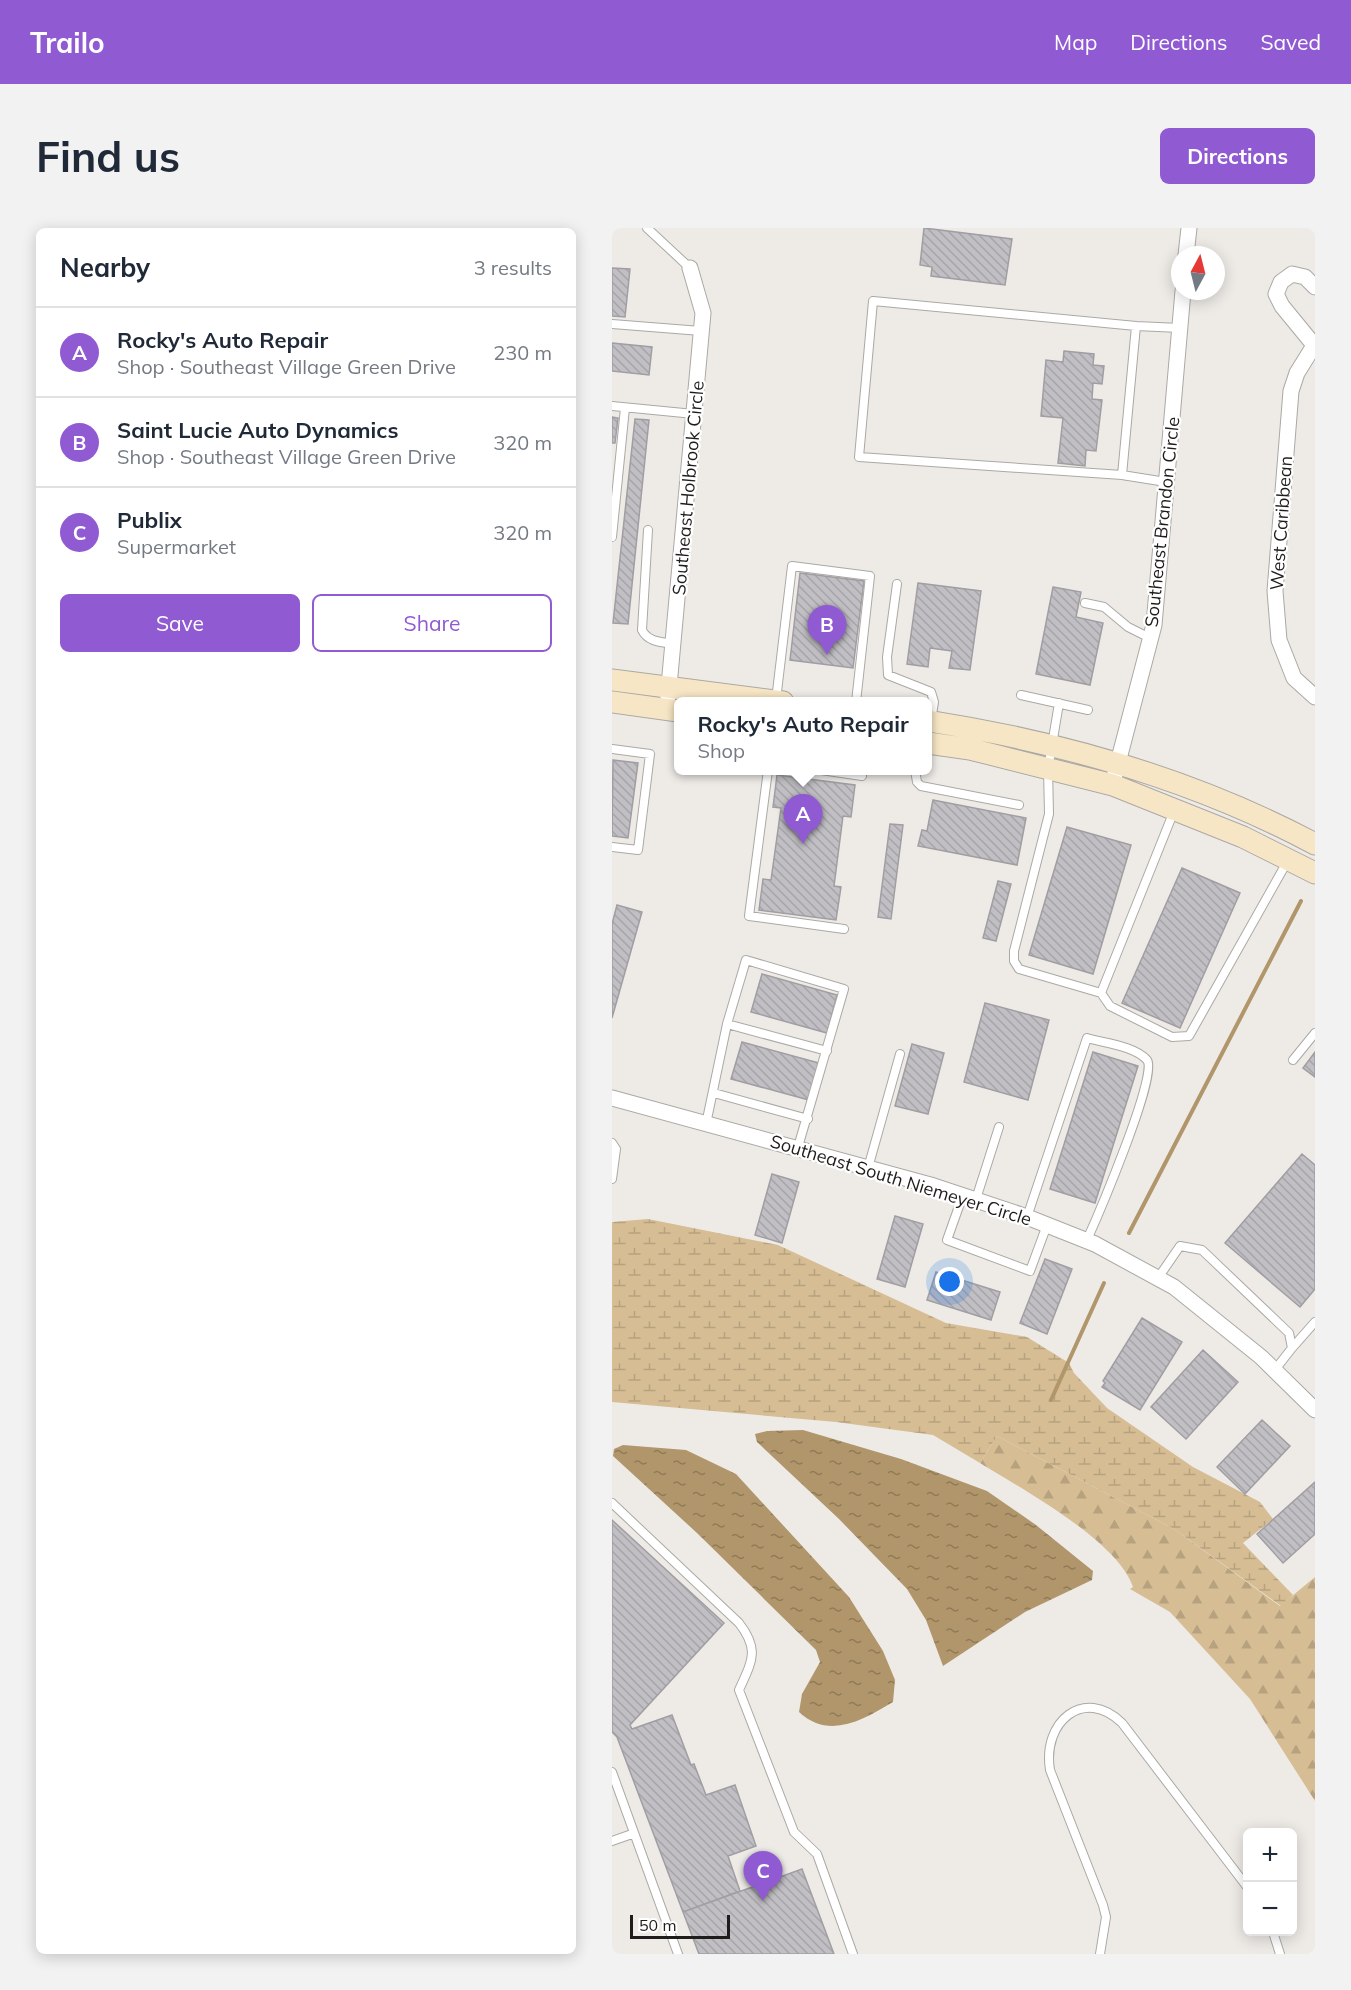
<!DOCTYPE html>
<meta charset="utf-8">
<style>
body{margin:0;font-family:Mulish,sans-serif;background:#f2f2f3;color:#1f2937}
.controls{position:absolute;right:18px;bottom:18px;display:grid;overflow:hidden;border-radius:9px;box-shadow:0 3px 15px #0003}
.controls button{width:54px;height:54px;display:grid;place-items:center;padding:0;border:0;border-bottom:2px solid #e0e1e3;background:#fff;color:#1f2937;font:30px sans-serif}
.compass{position:absolute;left:559px;top:18px;width:54px;height:54px;border-radius:50%;background:#fff;box-shadow:0 3px 15px #0003;rotate:7deg}
.scale{position:absolute;left:18px;bottom:15px;width:100px;box-sizing:border-box;padding-left:6px;border:3px solid #1e1d1b;border-top:0;font-size:16px;line-height:21px;white-space:nowrap;color:#1e1d1b;-webkit-text-stroke:4px #fff;paint-order:stroke}
.you{position:absolute;left:338px;top:1054px;width:21px;height:21px;margin:-15px;border:4px solid #fff;border-radius:50%;background:#1a73e8;box-shadow:0 0 0 9px #1a73e833}
.badge{display:grid;place-items:center;width:39px;height:39px;border-radius:50%;background:#905ad2;color:#fff;font-size:20px;font-weight:700}
.pin{position:absolute;translate:-50% -50px;filter:drop-shadow(0 2px 3px #0008)}
.pin::after{content:'';position:absolute;top:32px;width:21px;height:18px;background:inherit;clip-path:polygon(0 0,100% 0,50% 100%)}
.popup{position:absolute;left:62px;top:469px;width:258px;height:78px;box-sizing:border-box;display:grid;place-content:center;border-radius:9px;background:#fff;filter:drop-shadow(0 2px 4px #0005);font-size:20px;white-space:nowrap;color:#747a83}
.popup b{font-size:22px;color:#1f2937}
.popup::after{content:'';position:absolute;left:50%;top:100%;margin-left:-12px;border:12px solid transparent;border-top-color:#fff}
.list{margin:0;padding:0;list-style:none}
h2{display:flex;justify-content:space-between;align-items:center;height:78px;margin:0;padding:0 24px;font-size:26px}
h2 small{font-size:20px;font-weight:400;color:#747a83}
.list li{display:grid;grid-template-columns:39px 1fr auto;gap:18px;align-items:center;box-sizing:border-box;height:90px;padding:0 24px;border-top:2px solid #e0e1e3}
.list b{display:block;font-size:22px;white-space:nowrap}
.list p{margin:0;font-size:20px;white-space:nowrap;color:#747a83}
.list em{font-size:20px;font-style:normal;color:#747a83}
.actions{display:flex;gap:12px;padding:18px 24px}
.actions a{flex:1;padding:14px 0;border:2px solid #905ad2;border-radius:9px;text-align:center;font-size:21px;color:#905ad2}
.actions .main{background:#905ad2;color:#fff}
.map{position:relative;flex:none;width:703px;height:1726px;overflow:hidden;border-radius:9px}
header{display:flex;align-items:center;gap:36px;box-sizing:border-box;height:84px;padding:0 30px;background:#905ad2;color:#fff}
header strong{font-size:28px}
nav{display:flex;gap:33px;margin-inline-start:auto;font-size:21px}
.intro{display:flex;align-items:center;justify-content:space-between;box-sizing:border-box;height:144px;padding:0 36px}
h1{margin:0;font-size:42px}
.button{padding:15px 27px;border-radius:9px;background:#905ad2;color:#fff;font-size:21px;font-weight:700}
main{display:flex;gap:36px;padding:0 36px}
aside{flex:1;background:#fff;border-radius:9px;box-shadow:0 3px 15px #0003}
.map>svg:first-child{display:block}
.forest{fill:url(#forest-firs)}
.wetland{fill:url(#wetland-marsh)}
.water{fill:url(#water-ripples)}
.lines{fill:none;stroke-linecap:round;stroke-linejoin:round}
.stream{stroke:#b1966b;stroke-width:4}
.building{fill:url(#building-back-hatch);stroke:#a09ea3;stroke-width:1.5}
.lane-casing{stroke:#aba9a5;stroke-width:10}
.street-casing{stroke:#aba9a5;stroke-width:17}
.secondary-casing{stroke:#aba9a5;stroke-width:23}
.lane{stroke:#fff;stroke-width:8}
.street{stroke:#fff;stroke-width:15}
.secondary{stroke:#f7e6c5;stroke-width:21}
.labels{text-anchor:middle;dominant-baseline:central;stroke-width:4.5;stroke-linejoin:round;paint-order:stroke}
.street-label{font-size:18px;fill:#1e1d1b;stroke:#fff}
</style>
<header>
<strong>Trailo</strong>
<nav><a>Map</a><a>Directions</a><a>Saved</a></nav>
</header>
<div class="intro"><h1>Find us</h1><a class="button">Directions</a></div>
<main>
<aside>
<h2>Nearby<small>3 results</small></h2>
<ul class="list">
<li><span class="badge">A</span><div><b>Rocky's Auto Repair</b><p>Shop · Southeast Village Green Drive</p></div><em>230 m</em></li>
<li><span class="badge">B</span><div><b>Saint Lucie Auto Dynamics</b><p>Shop · Southeast Village Green Drive</p></div><em>320 m</em></li>
<li><span class="badge">C</span><div><b>Publix</b><p>Supermarket</p></div><em>320 m</em></li>
</ul>
<div class="actions"><a class="main">Save</a><a>Share</a></div>
</aside>
<div class="map">
<svg width="703" height="1726" viewBox="0 0 703 1726">
<defs>
<pattern id="forest-firs" width="22" height="20" patternUnits="userSpaceOnUse" patternTransform="scale(1.5)"><rect width="22" height="20" fill="#d6bd94"/><path d="M5 1l3.5 6h-7zM16 11l3.5 6h-7z" fill="#b7a27f"/></pattern>
<pattern id="wetland-marsh" width="20" height="14" patternUnits="userSpaceOnUse" patternTransform="scale(1.5)"><rect width="20" height="14" fill="#d6bd94"/><path d="M1 5h8M5 5V1M11 12h8M15 12V8" fill="none" stroke="#b7a27f"/></pattern>
<pattern id="water-ripples" width="26" height="14" patternUnits="userSpaceOnUse" patternTransform="scale(1.5)"><rect width="26" height="14" fill="#b1966b"/><path d="M2 4q2-2 4 0t4 0M15 11q2-2 4 0t4 0" fill="none" stroke="#8f7a57"/></pattern>
<pattern id="building-back-hatch" width="6" height="6" patternUnits="userSpaceOnUse" patternTransform="scale(1.5)"><rect width="6" height="6" fill="#c1bfc4"/><path d="M-1 5l2 2M0 0l6 6M5-1l2 2" fill="none" stroke="#a5a4a8"/></pattern>
</defs>
<rect width="100%" height="100%" fill="#eeebe7"/>
<path class="forest" d="M385,1208l177,93 106,77 35,-29v224l-65,-102 -80,-87 -40,-23 3,-2c-16,-47 -111,-98 -153,-124z"/>
<path class="wetland" d="M36,991l130,26 168,78 81,14 42,26 5,10 33,35 86,59 67,35 13,17 -30,24 50,52 -12,11 -107,-77 -177,-93 -17,27 -47,-28 -97,-13 -224,-20v-180z"/>
<path class="water" d="M191,1202l98,29 86,32 49,34 57,46 -1,9 -67,32 -82,54 -17,-46 -19,-31 -68,-70 -82,-77 -2,-8 12,-3z
M11,1217l63,5 50,24 113,123 34,54 12,29 -2,22c-30,18 -64,38 -94,10l3,-18 18,-32 -4,-12 -119,-117 -84,-77 1,-7z"/>
<g class="lines">
<path class="stream" d="M517,1005l172,-332
M439,1172l53,-117"/>
</g>
<path class="building" d="M312,0l88,11 -7,46 -74,-9 1,-9 -12,-2z
M0,40l18,1 -5,48 -13,-1z
M0,115l40,4 -3,28 -37,-4z
M452,123l30,3 -1,11 11,1 -2,18 -9,-1 -1,16 10,1 -6,51 -10,-1 -1,16 -27,-3 5,-45 -22,-2 5,-56 17,2z
M0,189l6,1 -3,25h-3z
M23,191l14,1 -21,204 -15,-1z
M188,345l64,8 -11,87 -63,-8z
M306,355l63,8 -11,79 -21,-2 3,-17 -22,-3 -2,19 -21,-3z
M441,359l28,5 -5,25 27,6 -13,62 -54,-11z
M1,532l25,3 -10,75 -16,-2z
M165,547l78,10 -4,32 -8,-1 -9,70 7,1 -5,33 -77,-10 4,-31 8,1 10,-72 -8,-1z
M321,572l93,18 -9,47 -99,-19 4,-16 5,1z
M278,596l13,1 -12,94 -13,-2z
M455,599l64,18 -38,129 -64,-19z
M570,640l58,25 -60,135 -58,-25z
M386,653l13,3 -15,57 -13,-3z
M5,677l25,7 -30,106v-94z
M150,746l75,21 -10,38 -76,-21z
M373,775l64,17 -21,80 -64,-18z
M130,814l77,21 -10,37 -78,-21z
M300,816l32,9 -16,61 -33,-8z
M481,824l45,14 -43,137 -45,-14z
M703,824v25l-12,-9z
M690,926l13,11v124l-15,18 -75,-64z
M160,946l27,8 -17,61 -27,-8z
M283,988l28,8 -18,63 -28,-8z
M433,1031l27,10 -25,65 -27,-11z
M324,1044l64,20 -9,28 -64,-20z
M530,1090l40,24 -42,68 -38,-23 3,-4 -2,-2z
M591,1122l35,32 -52,57 -35,-32z
M650,1192l28,26 -45,48 -28,-27z
M703,1254v52l-32,29 -26,-29z
M0,1292l112,103 -94,102 2,4 40,-14 19,50 3,-1 12,31 29,-10 21,61 -28,10 12,35 -57,21 -66,-175 -5,-5z
M190,1641l32,85h-135l-16,-42z"/>
<g class="lines">
<g class="lane-casing">
<path id="lane" d="M35,0l43,40
M0,96l89,7
M0,178l82,8
M510,247l-263,-18 14,-156 263,25
M554,254l-44,-7 14,-149 44,2
M36,302l-6,100c6,12 19,12 32,14
M0,309l13,-129
M285,356l-10,73 1,18 43,17 3,10 -3,19
M473,375l19,4 24,20 22,11
M409,467l67,15
M164,472l16,-134 78,10 -14,126
M447,475l-11,66 1,45 -35,137v10l5,8 82,24 73,-182
M0,521l38,5 -12,96 -26,-3
M156,542l-19,146 95,13
M209,542l41,6v-6
M303,542l2,12 4,4 98,19
M489,765l9,13 62,31 17,-1 98,-174
M115,796l100,27
M681,832l22,-27
M102,865l94,26
M94,896l21,-100 19,-64 98,29 -46,158
M0,915l4,6 -4,30
M256,940l32,-114
M351,967l-16,45 83,31 17,-46
M364,971l23,-72
M415,989l60,-179c17,5 48,8 60,22 12,14 -51,160 -61,182
M546,1050l22,-32 22,4 87,83 3,15 -18,23
M680,1120l23,-26
M0,1275l127,120c21,27 13,38 0,67l55,142 23,22 36,100
M0,1544l66,182
M0,1613l20,-7
M661,1704l7,22
M488,1726l6,-37 -3,-12 -53,-135c-8,-48 34,-84 72,-47l126,165"/>
</g>
<g class="street-casing">
<path id="street" d="M574,27l3,-27
M703,116l-18,29 -6,18 -16,200 4,49 15,38 21,19
M702,117l-32,-39 -6,-12 5,-12 11,-8 13,3 10,10
M56,469l35,-384 -13,-45
M503,546l39,-149 29,-334
M0,870l322,88 93,31 68,27 79,43 87,70 54,53"/>
</g>
<g class="secondary-casing">
<path id="secondary" d="M0,452l171,22
M0,474l66,9
M316,493c134,21 267,59 387,123
M316,515l42,6 143,36 130,52 72,36"/>
</g>
<use href="#lane" class="lane"/>
<use href="#street" class="street"/>
<use href="#secondary" class="secondary"/>
</g>
<g class="labels">
<g class="street-label">
<text transform="translate(76 260) rotate(-85)">Southeast Holbrook Circle</text>
<text transform="translate(550 294) rotate(-84)">Southeast Brandon Circle</text>
<text transform="translate(669 295) rotate(-86)">West Caribbean</text>
<text transform="translate(289 952) rotate(17)">Southeast South Niemeyer Circle</text>
</g>
</g>
</svg>
<div class="controls">
<button>+</button>
<button>−</button>
</div>
<svg class="compass" viewBox="-18 -18 36 36"><path d="M0-13l5 13h-10z" fill="#e53935"/><path d="M0 13l5-13h-10z" fill="#747a83"/></svg>
<div class="scale">50 m</div>
<div class="you"></div>
<div class="pin badge" style="left:191px;top:616px">A</div>
<div class="popup"><b>Rocky's Auto Repair</b>Shop</div>
<div class="pin badge" style="left:215px;top:427px">B</div>
<div class="pin badge" style="left:151px;top:1673px">C</div>
</div>
</main>
